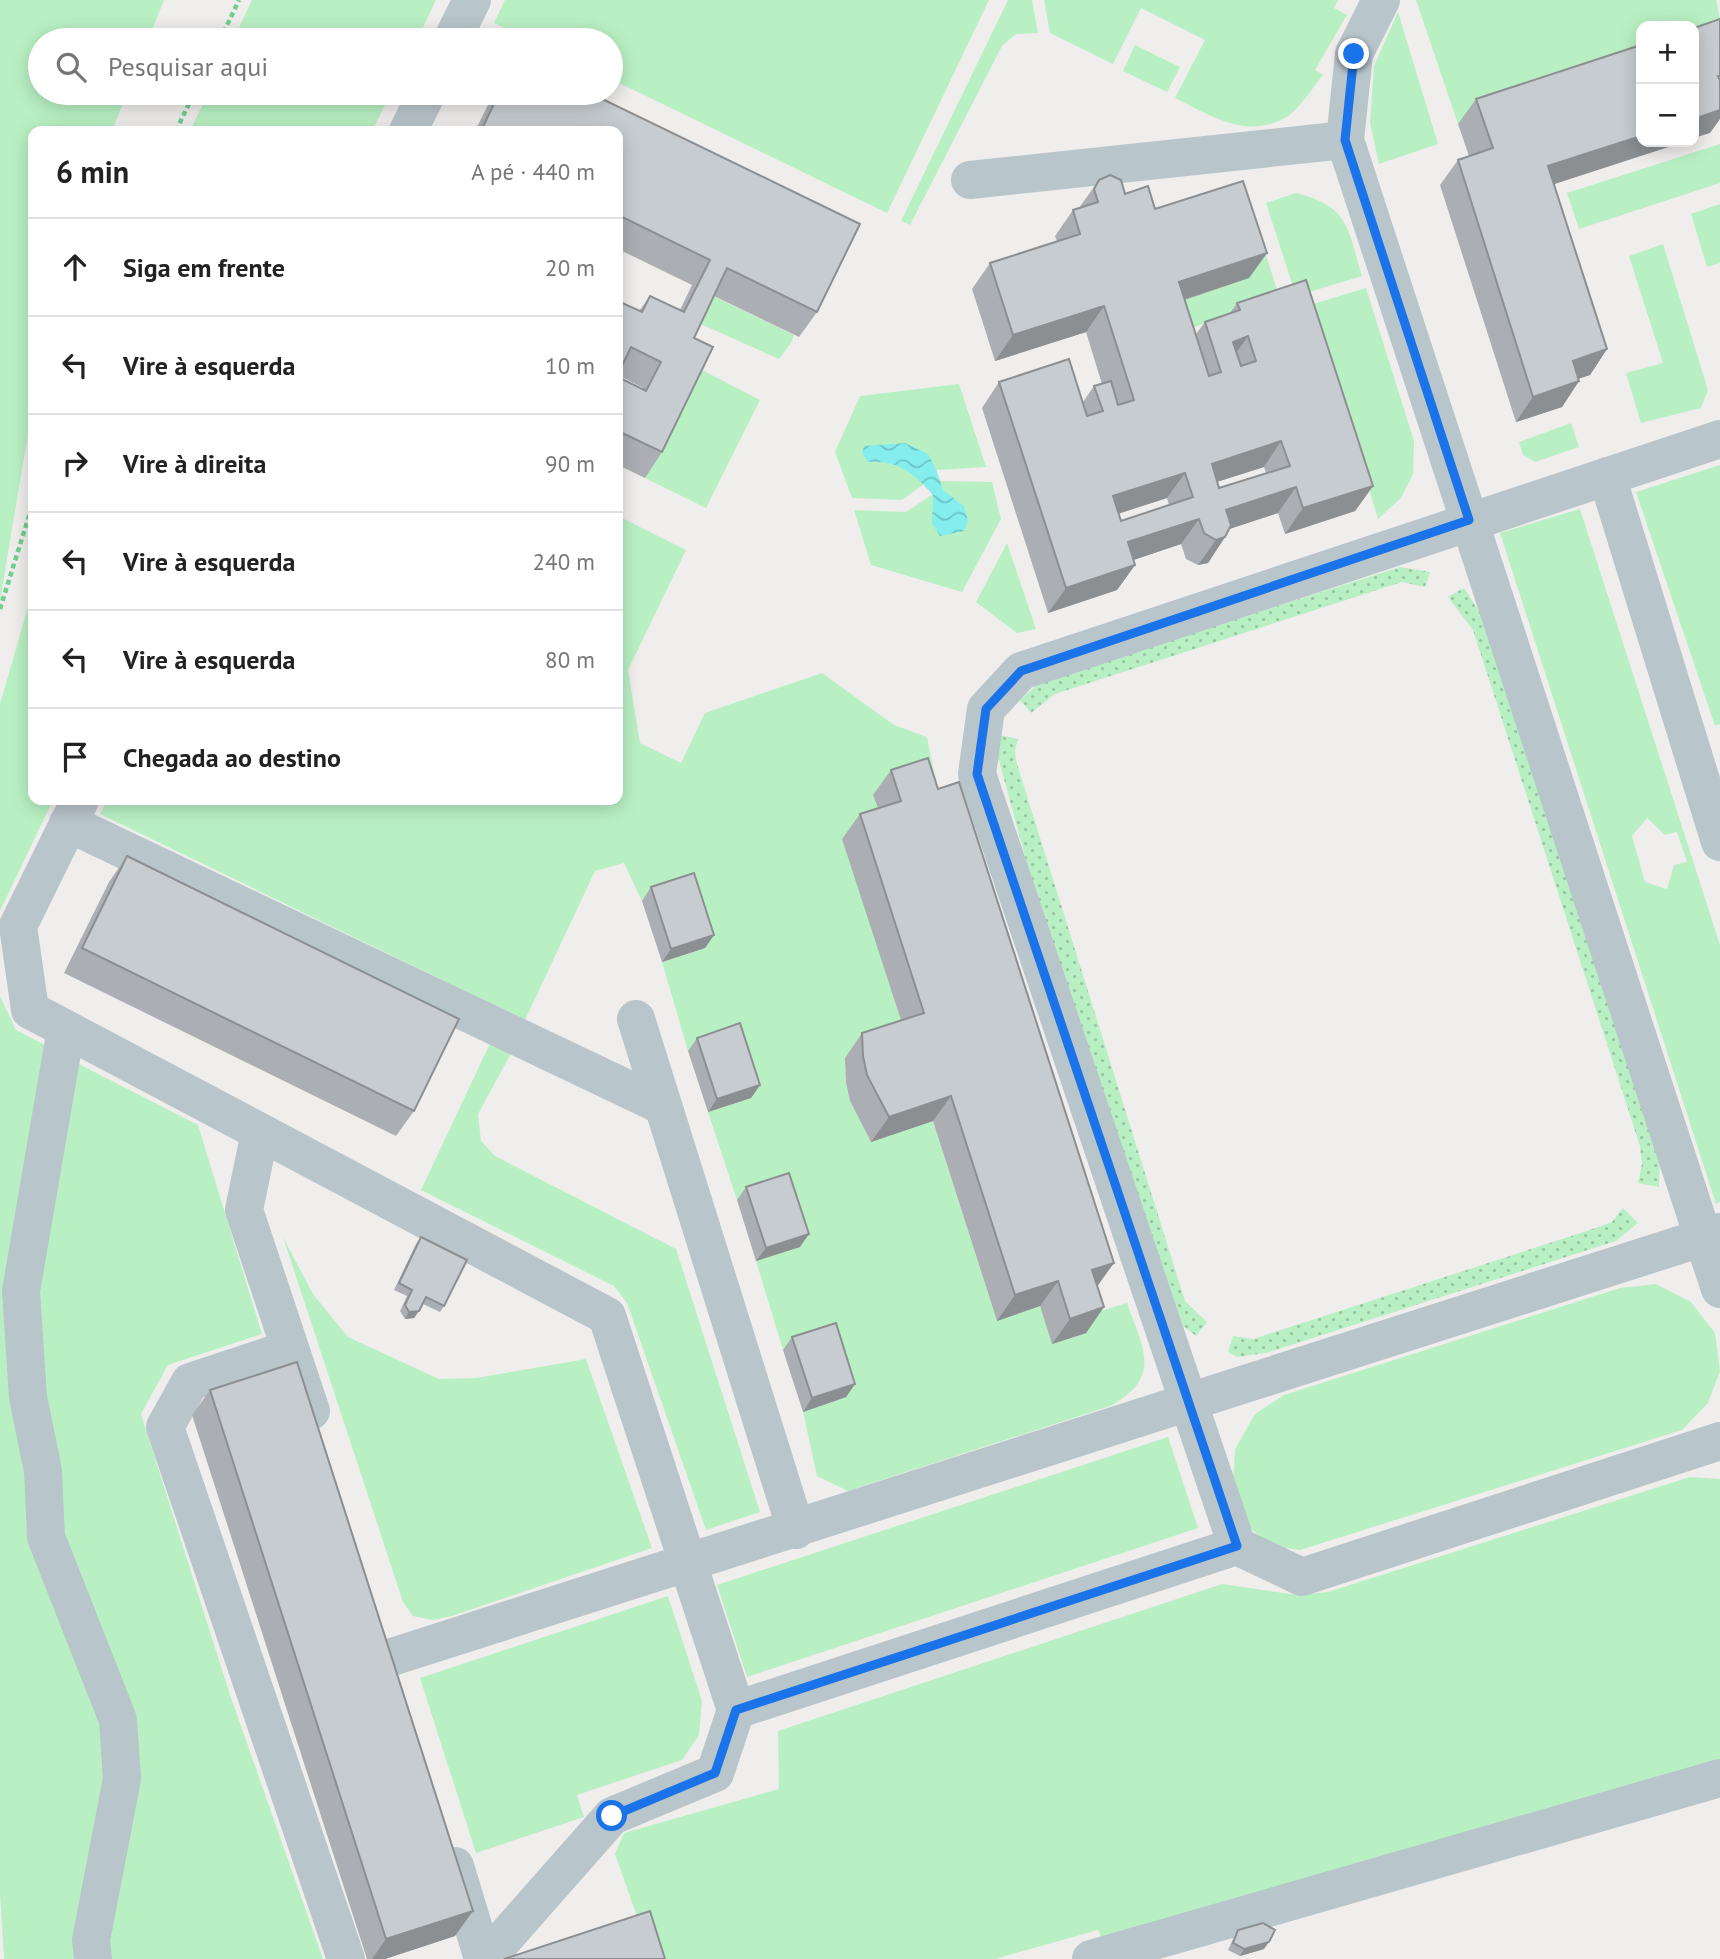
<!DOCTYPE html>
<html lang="pt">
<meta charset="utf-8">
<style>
body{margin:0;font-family:"PT Sans",sans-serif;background:#f6f6f6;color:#222}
.controls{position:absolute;right:21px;top:21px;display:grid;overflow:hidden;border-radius:14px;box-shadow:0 4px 18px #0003}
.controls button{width:63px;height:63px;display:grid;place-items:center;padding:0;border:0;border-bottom:2px solid #e0e0e0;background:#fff;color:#222;font:35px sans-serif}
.stop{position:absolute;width:21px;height:21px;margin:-16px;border:5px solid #1a73e8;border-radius:50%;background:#fff}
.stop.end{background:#1a73e8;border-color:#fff;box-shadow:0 2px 7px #0008}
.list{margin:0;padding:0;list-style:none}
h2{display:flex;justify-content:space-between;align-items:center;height:91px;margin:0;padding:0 28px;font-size:30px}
h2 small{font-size:23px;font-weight:400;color:#767676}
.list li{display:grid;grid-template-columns:46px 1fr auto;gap:21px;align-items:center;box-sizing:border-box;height:98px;padding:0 28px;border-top:2px solid #e0e0e0}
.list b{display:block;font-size:26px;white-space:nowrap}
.list em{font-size:23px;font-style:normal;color:#767676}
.icon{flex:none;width:38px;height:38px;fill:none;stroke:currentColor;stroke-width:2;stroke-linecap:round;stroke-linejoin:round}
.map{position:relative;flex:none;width:1720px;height:1959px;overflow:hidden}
.search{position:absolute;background:#fff;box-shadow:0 4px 18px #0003;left:28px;top:28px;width:595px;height:77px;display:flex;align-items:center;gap:18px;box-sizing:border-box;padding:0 24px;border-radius:38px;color:#767676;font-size:26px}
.panel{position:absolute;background:#fff;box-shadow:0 4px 18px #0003;left:28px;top:126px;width:595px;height:679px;border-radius:14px}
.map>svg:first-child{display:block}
.green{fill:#b9f0c3;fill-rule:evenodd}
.garden{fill:url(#garden-dots)}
.water{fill:url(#water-waves)}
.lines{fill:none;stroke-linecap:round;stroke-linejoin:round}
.path{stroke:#6fcf8d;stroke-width:4.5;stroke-dasharray:5 3.5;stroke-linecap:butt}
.minor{stroke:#b8c5cb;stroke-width:38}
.wall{fill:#abafb3;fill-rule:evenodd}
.shaded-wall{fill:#8b8f92}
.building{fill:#c7ccd0;stroke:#8b8f92;stroke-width:2;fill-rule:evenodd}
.route{stroke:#1a73e8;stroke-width:9}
</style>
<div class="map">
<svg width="1720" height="1959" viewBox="0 0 1720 1959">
<defs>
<pattern id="garden-dots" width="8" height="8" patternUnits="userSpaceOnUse" patternTransform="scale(1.75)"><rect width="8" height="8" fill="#b9f0c3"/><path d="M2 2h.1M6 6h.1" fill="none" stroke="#98c5a1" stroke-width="1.8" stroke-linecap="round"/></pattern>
<pattern id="water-waves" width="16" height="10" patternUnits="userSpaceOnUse" patternTransform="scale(1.75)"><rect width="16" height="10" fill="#84eeef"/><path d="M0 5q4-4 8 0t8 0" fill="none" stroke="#6ec4c5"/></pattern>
</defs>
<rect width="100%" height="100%" fill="#f0eded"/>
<path class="green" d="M0,0h164l-16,40h-108v53h87l-15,38h-79v273l-33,197z
M252,0h184l-19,40h-184z
M505,0h484l-102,213 -276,-134v-39h-81l-36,-17z
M1008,0h24l6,33 -22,1 -14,12 -92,179 -9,-4z
M1044,0h294l-4,8 13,7 -32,55 8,5c-9,11 -24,34 -35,41 -39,25 -77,0 -113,-18l30,-58 -64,-32 -28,56 -63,-31z
M1416,0h300l4,19v76l-26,-48v-21h-53v39l-183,59z
M1398,12l40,132 -59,20 -9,-41 4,-57z
M1135,45l45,22 -13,25 -44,-21z
M208,93h183l-19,38h-182z
M1720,144v39l-141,46 -12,-36z
M1296,193c54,14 51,34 66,83l-66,20 -30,-93z
M1720,204v59l-13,4 -16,-53z
M1251,208l28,88 -109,40 -9,-29z
M1663,244l45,146 -7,18 -60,15 -15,-50 37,-10 -34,-107z
M1366,288l48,153 -1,33 -12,24 -23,21 -10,-33 -68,-178z
M709,294l85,41 -3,8 -12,16 -83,-37z
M679,358l81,42 -54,108 -61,-30 50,-106z
M959,384l27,83 -50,3 4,11 52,1 9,37 -39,73 -91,-27 -17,-55 52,2 27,-18 -9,-10 -22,16 -50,-2 -17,-46 25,-56z
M1571,423l8,24 -44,15 -12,-7 -4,-13z
M1720,465v259l-5,2 -79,-234z
M1580,509l140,436v257l-4,2 -216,-671zM1647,818l18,17 12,-3 10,30 -13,3 -7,24 -22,-7 -13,-46z
M618,516l68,34 -58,120 12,73 41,20 24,-50 117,-40 72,52 33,12 14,70 -58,19 24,212 -57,63 21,41 62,-21 64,200 43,-15 13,38 28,-27 46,-14c16,46 36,74 -17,103l-262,85 -31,-15 -14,-64 42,-15 -19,-61 -43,14 -27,-89 24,-75 -43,14 -29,-88 43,-14 -21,-61 -42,14 -26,-89 43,-14 -63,-47 -18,-38 -29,8 -70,149 -425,-206 7,-14h511z
M1007,543l29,86 -19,4 -41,-31z
M33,590v210h20l-53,111v-207z
M0,996l16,34 33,17 -32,341 94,337 -27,234h-80l-4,-65z
M493,1037l21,11 -36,66 3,27 14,15 181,93 84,263 -54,18 -79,-227 -13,-17 -193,-96z
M71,1060l127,65 64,209 -94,31 -27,49 89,281 93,264h-220l26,-173 -72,-263 -23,-231z
M283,1237l30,57 35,43 91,42 37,-1 110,-19 66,189 -200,68 -19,4 -20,-4 -10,-14z
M1656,1284l35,18 24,31 5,38 -12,32 -26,27 -382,120 -29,-4 -20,-17 -18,-46 2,-34 20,-35 29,-19 336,-107z
M1168,1437l30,91 -451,149 -30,-92z
M1690,1477l30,2v287l-616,177 -6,-13 -103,29h-343l-37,-105 9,-21 155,-44 -1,-58 444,-147 75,11 31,-3z
M668,1596l34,105 -3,34 -17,25 -105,35 7,22 -108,36 -56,-175z"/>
<path class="garden" d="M1400,567l30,5 -5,15 -23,-5 -347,112 -24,19 -11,-13 20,-18z
M1464,588l17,26 179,541 -1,32 -21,-4 4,-19 -2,-18 -167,-516 -25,-33z
M1000,735l18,4 -3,11 1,11 169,540 22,21 -11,14 -13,-10 -148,-433 -37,-136z
M1623,1208l15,15 -22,18 -350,112 -29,4 -9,-5 5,-16 20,3 334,-108 25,-9z"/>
<path class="water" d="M905,443l23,11 8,15 7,21 21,16 4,15 -4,10 -24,5 -8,-12 1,-29c-19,-22 -35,-35 -65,-33l-6,-9 2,-7z"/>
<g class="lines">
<path class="path" d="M220,40l19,-40
M176,131l18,-38
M0,609l33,-106"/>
<path class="minor" d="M1381,0l-27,54 -9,86 375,1149
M452,40l20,-40
M408,131l19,-38
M970,180l375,-40
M1720,439l-699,232 -35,38 -9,65 260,772 65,31 418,-136
M1607,476l113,366
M80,800l-62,126 12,84 577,306 129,394 501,-164
M68,823l595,283
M636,1019l160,511
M66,1029l-45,262 7,106 15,74 3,66 72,183 4,59 -31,161 2,19
M260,1132l-16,78 67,201
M290,1349l-100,33 -25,45 181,532
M392,1657l1328,-425
M455,1866l28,93
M486,1959l126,-143 103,-43 21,-63
M1091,1959l629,-181"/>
</g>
<path class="wall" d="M494,93h96l227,219 -18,25 -85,-41 -20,42 -32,114 -17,26 -27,-13v-88l24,12 1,-1 -25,-13 21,-64 11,-15 30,14 12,-25 -74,-36v-118h-143z
M1476,99l78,85 53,165 -17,26 -12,4 1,2 -17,26 -46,15 -76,-237 18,-25 11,-4 -11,-32z
M1099,180l56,29 112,44 -18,25 -64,22 11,34 9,-12 25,-9 7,-10 136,183 -18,25 -70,23 -7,-21 -49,16 -4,8 -17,26 -10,2 -12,-6 -5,-15 -48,16 2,5 -18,25 -69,23 -66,-205 17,-26 84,20 11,-16 8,-2 -16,-52 -91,29 -23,-72 18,-26 67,-22 -2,-5 18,-26 6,-2zM1264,467l2,6 -47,15 -2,-6zM1167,498l2,7 -48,16 -3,-7z
M891,770l206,516 7,21 -18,26 -34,11 -12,-38 -43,15 -64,-200 -62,21 -21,-41 -4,-19 -1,-24 17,-25 39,-13 -59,-181 18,-25 18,-6 -5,-13z
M127,856l287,255 -18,25 -332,-163 45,-91z
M651,887l63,48 -9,13 -43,14 -20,-61z
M697,1038l63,47 -9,13 -43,14 -20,-61z
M746,1187l54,60 -44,14 -19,-61z
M421,1237l23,69 -4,6 -17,-8 -9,14 -9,1 -5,-8 7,-15 -13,-6 22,-46z
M792,1337l63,47 -9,13 -43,15 -20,-62z
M210,1390l245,546 -70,23h-18l-175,-544z
M1238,1930l26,19 -24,7 -12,-6 6,-13z"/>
<path class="shaded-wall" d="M1720,110v9l-10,14 -16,5v-19z
M1641,136v6h43l-154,50 18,-26z
M1267,253l-18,25 -88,29 18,-25z
M1104,306l-18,26 -91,29 18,-26z
M1248,336l-18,26 3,-20z
M1607,349l-17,26 -35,11 18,-25z
M1579,381l-17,26 -46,15 17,-25z
M1281,441l-17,26 -70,22 18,-25z
M1185,473l-18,25 -72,23 18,-25z
M1373,486l-18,25 -70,23 18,-26z
M1296,487l-18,26 -70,23 18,-26z
M1199,519l-18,25 -71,24 18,-26z
M1225,537l-17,26 -10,2 18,-25z
M1135,565l-18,25 -69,23 18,-25z
M714,935l-9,13 -43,14 9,-13z
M760,1085l-9,13 -43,14 9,-13z
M951,1096l-18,25 -62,21 18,-25z
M809,1234l-9,13 -44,14 10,-13z
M1114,1263l-18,25 -4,-18z
M1058,1281l-18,25 -43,15 18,-26z
M1104,1307l-18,26 -34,11 18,-25z
M419,1311l-5,7 -9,1 4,-7z
M855,1384l-9,13 -43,15 9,-14z
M473,1911l-18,25 -70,23h-13l14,-20z
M1269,1942l-5,7 -24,7 4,-7z"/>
<path class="building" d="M1720,19v57h-2l2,5v29l-26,9v-91z
M1641,45v91l-93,30 59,183 -34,12 6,20 -46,16 -75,-237 35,-12 -17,-49z
M499,93h91l270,131 -43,88 -90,-44 -33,70 19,9 -51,105 -44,-21v-54l28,14 15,-29 -30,-15 -13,27v-73l24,11 8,-16 34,16 26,-52 -92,-45v-84h-137z
M1110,175l11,5 4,14 23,-8 7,23 88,-28 24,72 -88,29 30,94 12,-4 -16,-50 35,-12 -3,-7 69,-23 67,206 -70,22 -7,-21 -70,23 5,15 -6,12 -9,3 -12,-7 -5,-14 -71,23 7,23 -69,23 -67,-206 70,-23 18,57 16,-5 -9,-25 17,-5 7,24 16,-5 -30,-94 -91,29 -23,-72 90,-29 -7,-24 25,-8 -4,-13 5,-9zM1248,336l8,25 -15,5 -8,-24zM1281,441l9,25 -71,22 -7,-24zM1185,473l8,24 -72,24 -8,-25z
M928,758l10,31 21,-7 155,481 -22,7 12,37 -34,12 -12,-38 -43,14 -64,-199 -62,21 -22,-42 -4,-19 -1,-23 62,-20 -64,-199 41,-13 -10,-31z
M127,856l332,163 -45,92 -332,-163z
M694,873l20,62 -43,14 -20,-62z
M740,1023l20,62 -43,14 -20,-61z
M789,1173l20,61 -43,14 -20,-61z
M421,1237l46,23 -23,46 -18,-9 -7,14 -10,1 -4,-7 7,-15 -13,-7z
M836,1323l19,61 -43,14 -20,-61z
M297,1362l176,549 -87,28 -176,-549z
M650,1911l15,48h-161z
M1263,1923l12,7 -6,12 -25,7 -11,-6 5,-13z"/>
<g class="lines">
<path class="route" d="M612,1816l103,-43 21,-63 501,-164 -260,-772 9,-65 35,-38 448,-151 -124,-380 9,-86"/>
</g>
</svg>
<div class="controls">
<button>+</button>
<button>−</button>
</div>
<div class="stop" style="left:612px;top:1816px"></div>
<div class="stop end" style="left:1354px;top:54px"></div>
<div class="search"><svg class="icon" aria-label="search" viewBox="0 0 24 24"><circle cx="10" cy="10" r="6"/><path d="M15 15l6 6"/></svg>Pesquisar aqui</div>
<section class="panel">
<h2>6 min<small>A pé · 440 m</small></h2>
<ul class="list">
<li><svg class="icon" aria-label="ahead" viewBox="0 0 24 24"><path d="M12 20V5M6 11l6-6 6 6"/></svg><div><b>Siga em frente</b></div><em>20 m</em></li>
<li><svg class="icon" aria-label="left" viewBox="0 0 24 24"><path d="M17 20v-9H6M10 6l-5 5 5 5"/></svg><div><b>Vire à esquerda</b></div><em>10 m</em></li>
<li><svg class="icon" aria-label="right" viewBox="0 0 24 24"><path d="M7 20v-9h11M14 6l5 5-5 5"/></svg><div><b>Vire à direita</b></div><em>90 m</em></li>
<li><svg class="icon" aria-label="left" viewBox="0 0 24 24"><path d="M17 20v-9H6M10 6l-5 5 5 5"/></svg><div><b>Vire à esquerda</b></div><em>240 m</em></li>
<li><svg class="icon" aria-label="left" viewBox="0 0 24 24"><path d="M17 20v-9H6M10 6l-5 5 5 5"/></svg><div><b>Vire à esquerda</b></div><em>80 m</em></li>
<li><svg class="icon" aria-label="arrive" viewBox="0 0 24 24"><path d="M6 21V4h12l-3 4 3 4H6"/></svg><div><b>Chegada ao destino</b></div></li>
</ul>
</section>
</div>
